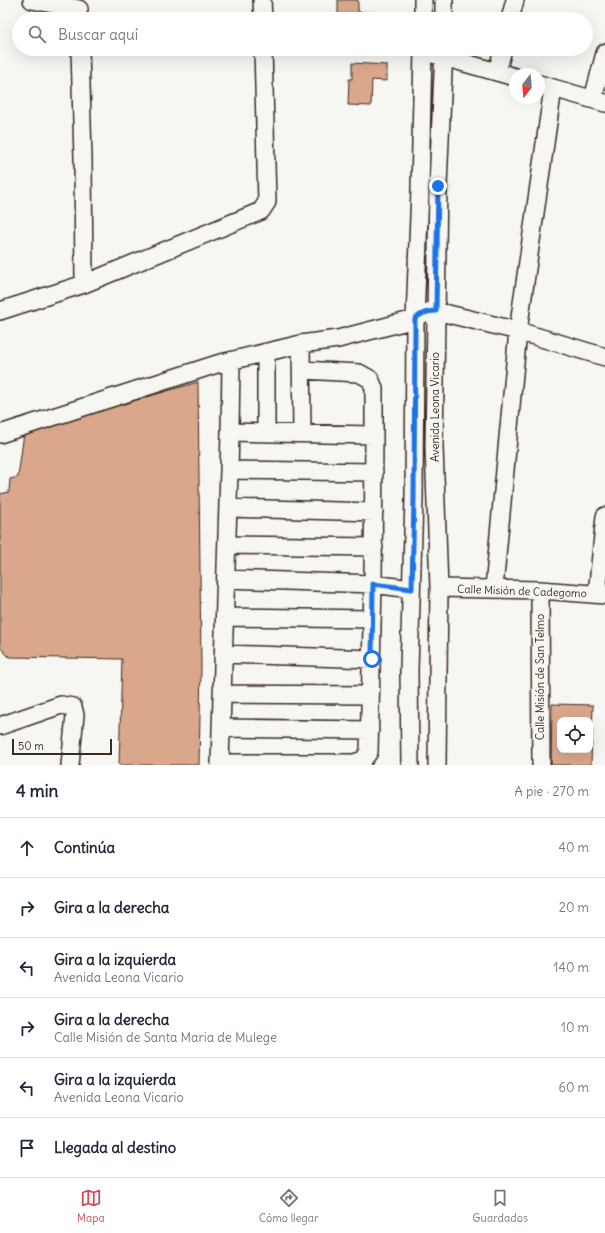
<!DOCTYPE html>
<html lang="es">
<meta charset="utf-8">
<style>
body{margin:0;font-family:Delius,sans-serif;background:#f6f6f7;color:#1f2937}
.controls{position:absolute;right:12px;bottom:12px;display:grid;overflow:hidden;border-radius:8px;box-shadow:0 4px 16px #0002}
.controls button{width:36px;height:36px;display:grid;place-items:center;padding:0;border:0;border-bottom:1px solid #e0e1e3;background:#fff;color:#1f2937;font:20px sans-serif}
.compass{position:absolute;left:509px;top:68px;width:36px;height:36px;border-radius:50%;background:#fff;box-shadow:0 4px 16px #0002;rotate:196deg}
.scale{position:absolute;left:12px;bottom:10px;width:100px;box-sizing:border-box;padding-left:4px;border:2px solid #3b2a1e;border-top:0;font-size:11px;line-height:14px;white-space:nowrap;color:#3b2a1e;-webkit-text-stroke:3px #f6f6f2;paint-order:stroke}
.stop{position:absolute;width:12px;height:12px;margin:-9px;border:3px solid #1a73e8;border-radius:50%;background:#fff}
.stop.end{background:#1a73e8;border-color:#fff;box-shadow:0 1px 4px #0008}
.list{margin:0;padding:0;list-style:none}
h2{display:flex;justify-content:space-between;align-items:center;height:52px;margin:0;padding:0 16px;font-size:17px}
h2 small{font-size:13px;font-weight:400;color:#747a83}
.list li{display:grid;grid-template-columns:26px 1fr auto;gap:12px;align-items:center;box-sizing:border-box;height:60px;padding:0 16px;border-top:1px solid #e0e1e3}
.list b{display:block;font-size:15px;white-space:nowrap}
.list p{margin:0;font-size:13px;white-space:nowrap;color:#747a83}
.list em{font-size:13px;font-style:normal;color:#747a83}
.icon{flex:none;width:22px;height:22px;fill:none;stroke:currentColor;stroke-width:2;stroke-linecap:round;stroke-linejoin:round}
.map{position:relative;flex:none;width:605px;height:765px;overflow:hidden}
.search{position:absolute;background:#fff;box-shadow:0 4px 16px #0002;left:12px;right:12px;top:12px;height:44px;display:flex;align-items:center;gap:10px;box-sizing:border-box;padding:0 14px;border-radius:22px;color:#747a83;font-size:15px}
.sheet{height:412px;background:#fff}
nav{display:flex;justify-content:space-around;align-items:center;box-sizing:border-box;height:56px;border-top:1px solid #e0e1e3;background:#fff;font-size:11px;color:#747a83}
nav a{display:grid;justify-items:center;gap:2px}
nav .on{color:#d1495b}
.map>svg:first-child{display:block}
.building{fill:#daa78d;stroke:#3b2a1e;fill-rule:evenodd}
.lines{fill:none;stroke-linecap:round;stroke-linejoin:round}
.minor-casing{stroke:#3b2a1e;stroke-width:20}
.minor{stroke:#f6f6f2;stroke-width:17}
.route{stroke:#1a73e8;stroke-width:5}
.labels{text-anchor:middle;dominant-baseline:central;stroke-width:3;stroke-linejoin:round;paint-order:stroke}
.street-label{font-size:11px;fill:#3b2a1e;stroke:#f6f6f2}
</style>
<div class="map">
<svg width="605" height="765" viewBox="0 0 605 765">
<rect width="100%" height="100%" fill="#f6f6f2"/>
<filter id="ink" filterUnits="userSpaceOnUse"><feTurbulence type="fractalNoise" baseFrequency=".025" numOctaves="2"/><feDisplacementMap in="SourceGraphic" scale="8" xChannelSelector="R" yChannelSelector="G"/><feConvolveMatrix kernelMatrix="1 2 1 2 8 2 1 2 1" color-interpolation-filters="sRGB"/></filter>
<g filter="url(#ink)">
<path class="building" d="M338,0h20v12l37,1v6h-57z
M352,63l35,2v16l-15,-1 -1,26 -23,-1 1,-26h3z
M198,382l3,284 -2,99h-80l3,-106 -113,-2 -9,-10v-153l9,-2 1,-13 8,-2 6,-44z
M552,704l41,1 -2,60h-40zM560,720h30v30h-30z"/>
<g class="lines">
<g class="minor-casing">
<path id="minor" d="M32,0l47,9
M262,0l1,19
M423,0v19
M444,19v-19
M510,19l5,-19
M80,49l3,110 1,125
M433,54l82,23
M497,72l6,-23
M539,84l66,19
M593,99l12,-46
M0,311l84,-27 177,-73 6,-9 -4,-153
M301,344l1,89
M302,370l57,3 11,6 4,9v47
M230,432l1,-71
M266,433v-81
M0,434l217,-70 84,-20 37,-5 77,-20c6,-6 12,-8 21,-8l82,20 87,26
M229,470l145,2
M228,508l146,4
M227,545l147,2
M226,579l147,5 38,5
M439,588l101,2 65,5
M494,588l24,-257 35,-243
M540,590l1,175
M597,594l8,-78
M225,617l147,2
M224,654l148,5
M222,694l148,1
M0,726l61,-21 12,2 2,8 -5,50
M221,728l149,2
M220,763h134l9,-3 6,-8 4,-168 1,-149 -144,-3 -1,38 -9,293v2
M410,765l-1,-95 5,-172 1,-179 5,-129 3,-141
M437,765l2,-177 -5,-141 4,-261 6,-137"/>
</g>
<use href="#minor" class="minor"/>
</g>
</g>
<g class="lines" filter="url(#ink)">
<path class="route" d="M372,659l1,-75 39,5 2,-91 1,-179c6,-6 12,-8 21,-8l2,-125"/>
</g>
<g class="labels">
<g class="street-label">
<text transform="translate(435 407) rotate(-90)">Avenida Leona Vicario</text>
<text transform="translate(522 591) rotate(2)">Calle Misión de Cadegomo</text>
<text transform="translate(540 677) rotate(-90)">Calle Misión de San Telmo</text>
</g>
</g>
</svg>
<div class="controls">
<button><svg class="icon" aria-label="locate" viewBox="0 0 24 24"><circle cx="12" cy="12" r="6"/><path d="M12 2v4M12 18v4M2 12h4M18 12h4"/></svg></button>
</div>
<svg class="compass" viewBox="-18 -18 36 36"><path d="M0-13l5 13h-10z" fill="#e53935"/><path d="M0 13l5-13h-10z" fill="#747a83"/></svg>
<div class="scale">50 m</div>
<div class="stop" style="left:372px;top:659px"></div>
<div class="stop end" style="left:438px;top:186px"></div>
<div class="search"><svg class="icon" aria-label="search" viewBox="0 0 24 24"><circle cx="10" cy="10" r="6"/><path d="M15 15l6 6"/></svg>Buscar aquí</div>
</div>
<section class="sheet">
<h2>4 min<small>A pie · 270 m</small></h2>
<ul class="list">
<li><svg class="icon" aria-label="ahead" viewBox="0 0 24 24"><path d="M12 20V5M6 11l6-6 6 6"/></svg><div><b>Continúa</b></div><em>40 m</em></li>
<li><svg class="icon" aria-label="right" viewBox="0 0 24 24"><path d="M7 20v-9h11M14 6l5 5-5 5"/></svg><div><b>Gira a la derecha</b></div><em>20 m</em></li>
<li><svg class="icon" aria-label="left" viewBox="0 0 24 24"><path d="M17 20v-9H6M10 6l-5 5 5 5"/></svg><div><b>Gira a la izquierda</b><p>Avenida Leona Vicario</p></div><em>140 m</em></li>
<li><svg class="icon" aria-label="right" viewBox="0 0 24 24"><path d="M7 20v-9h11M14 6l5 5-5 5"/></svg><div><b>Gira a la derecha</b><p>Calle Misión de Santa Maria de Mulege</p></div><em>10 m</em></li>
<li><svg class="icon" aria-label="left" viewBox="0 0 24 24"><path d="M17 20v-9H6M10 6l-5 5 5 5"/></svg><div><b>Gira a la izquierda</b><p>Avenida Leona Vicario</p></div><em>60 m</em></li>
<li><svg class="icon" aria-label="arrive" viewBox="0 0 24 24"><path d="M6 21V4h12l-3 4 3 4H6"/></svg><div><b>Llegada al destino</b></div></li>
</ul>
</section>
<nav>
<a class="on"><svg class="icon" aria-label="map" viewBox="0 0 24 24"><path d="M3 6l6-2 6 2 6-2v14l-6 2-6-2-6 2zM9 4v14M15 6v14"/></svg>Mapa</a>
<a><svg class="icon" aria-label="directions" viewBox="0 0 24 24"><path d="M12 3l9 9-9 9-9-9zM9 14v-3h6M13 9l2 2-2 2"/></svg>Cómo llegar</a>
<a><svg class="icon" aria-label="saved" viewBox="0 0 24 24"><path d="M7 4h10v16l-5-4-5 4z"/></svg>Guardados</a>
</nav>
